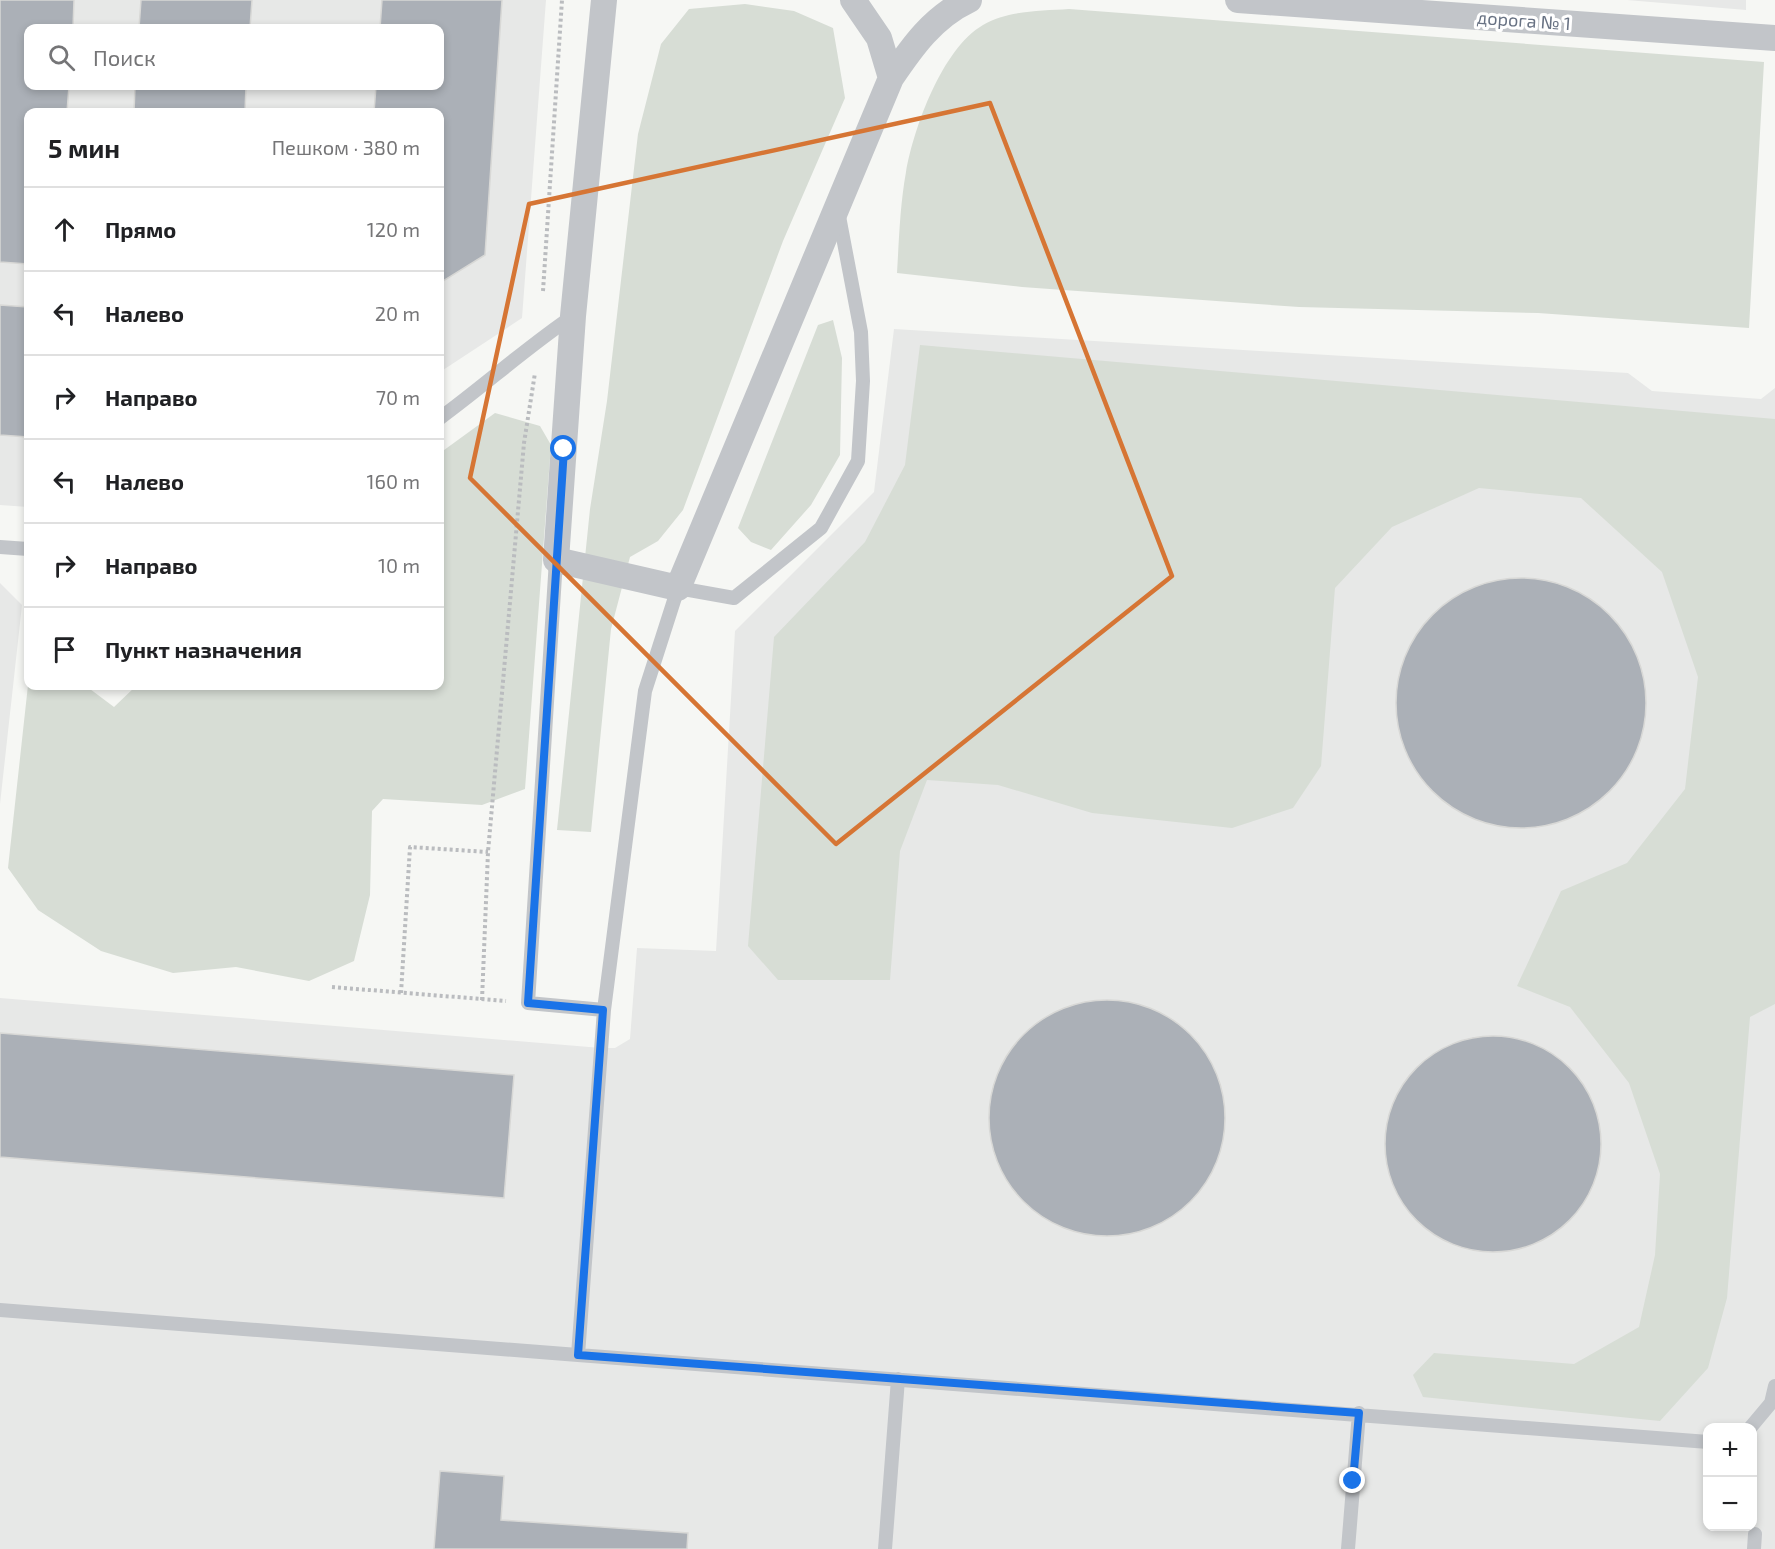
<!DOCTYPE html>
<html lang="ru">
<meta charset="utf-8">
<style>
body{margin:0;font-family:"Exo 2",sans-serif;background:#f6f6f6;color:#202124}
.controls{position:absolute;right:18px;bottom:18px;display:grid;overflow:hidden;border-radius:12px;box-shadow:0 3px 9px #0003}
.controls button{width:54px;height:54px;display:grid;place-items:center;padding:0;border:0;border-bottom:2px solid #e0e0e0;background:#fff;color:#202124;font:30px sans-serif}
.stop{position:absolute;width:18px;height:18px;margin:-14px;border:4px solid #1a73e8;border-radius:50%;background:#fff}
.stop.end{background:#1a73e8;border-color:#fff;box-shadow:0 2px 6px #0008}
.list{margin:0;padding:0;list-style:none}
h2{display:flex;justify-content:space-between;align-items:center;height:78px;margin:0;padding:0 24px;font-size:26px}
h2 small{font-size:20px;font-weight:400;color:#757577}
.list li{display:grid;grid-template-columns:39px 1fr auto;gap:18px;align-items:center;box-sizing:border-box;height:84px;padding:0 24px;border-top:2px solid #e0e0e0}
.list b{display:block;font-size:22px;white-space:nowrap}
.list em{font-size:20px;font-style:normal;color:#757577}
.icon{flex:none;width:33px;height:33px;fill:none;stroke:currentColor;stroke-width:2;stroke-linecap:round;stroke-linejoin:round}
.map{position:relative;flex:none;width:1775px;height:1549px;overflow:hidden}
.search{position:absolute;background:#fff;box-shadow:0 3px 9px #0003;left:24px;top:24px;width:420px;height:66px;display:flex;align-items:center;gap:15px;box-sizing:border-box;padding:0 21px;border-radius:12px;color:#757577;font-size:22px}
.panel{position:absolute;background:#fff;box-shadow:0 3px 9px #0003;left:24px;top:108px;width:420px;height:582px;border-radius:12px}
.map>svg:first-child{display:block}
.built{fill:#e7e8e7;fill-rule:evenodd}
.green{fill:#d7ddd5}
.building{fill:#abb0b7;stroke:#d8d8d6;stroke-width:1.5}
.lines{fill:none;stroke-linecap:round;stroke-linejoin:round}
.path{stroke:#babcbf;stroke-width:4;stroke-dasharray:3 3;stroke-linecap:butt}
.lane{stroke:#c2c5c9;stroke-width:14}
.street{stroke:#c2c5c9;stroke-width:26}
.route{stroke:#1a73e8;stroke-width:8}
.marked{fill:none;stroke:#d67534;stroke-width:4.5;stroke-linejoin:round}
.labels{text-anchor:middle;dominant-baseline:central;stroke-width:6;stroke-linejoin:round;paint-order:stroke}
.street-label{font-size:18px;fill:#687283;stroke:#fff}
</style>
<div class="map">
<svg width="1775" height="1549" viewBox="0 0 1775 1549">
<rect width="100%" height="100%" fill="#f6f7f4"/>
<path class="built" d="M0,0h546l-24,318 -82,54v-260h-412v395l-28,-2zM28,28h412v58h-412z
M1627,0h119v10z
M894,329l734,44 24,18 109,8 14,-11v1161h-1775v-551l601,50h14l15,-9 7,-91 79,3 19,-320 139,-139zM1708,1428h44v98h-44z
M0,583l22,22 -22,199z"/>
<path class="green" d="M745,4l49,7 39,17 12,70 -62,143 -100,269 -25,31 -28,16 -19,72 -20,203 -34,-2 33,-321 17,-108 31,-267 23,-90 28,-35z
M1069,9l695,53 -15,266 -211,-15 -239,-6 -277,-20 -125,-14c2,-33 3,-68 9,-101 8,-45 36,-123 77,-147 26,-15 58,-14 86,-16z
M833,320l9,38 -2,97 -29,50 -40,45 -20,-8 -13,-14 80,-203z
M920,345l855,74v585l-25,13 -23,281 -19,70 -48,53 -237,-24 -10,-22 21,-22 140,11 65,-37 16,-72 5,-81 -31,-91 -59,-76 -53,-21 44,-95 66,-28 58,-74 13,-112 -36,-105 -81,-74 -102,-10 -87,39 -57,61 -14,178 -28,42 -61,20 -140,-15 -94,-28 -71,-5 -27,71 -10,129h-112l-30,-34 26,-309 91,-95 40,-77z
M495,413l45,13 11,19 -26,344 -43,16 -99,-6 -11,12 -2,84 -16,66 -45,20 -73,-14 -63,6 -72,-22 -63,-41 -30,-42 20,-183 63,1 -1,3 24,18 22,-21h304v-233z"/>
<path class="building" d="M0,0h74l-1,28h-45v58h41l-2,26h-39v152l-28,-2z
M141,0h111l-2,28h-111z
M382,0h120l-17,255 -45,28v-171h-66l2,-26h64v-58h-60z
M135,86h111l-1,26h-111z
M0,305l28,2v130l-28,-2z
M1396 703a125 125 0 1 1 250 0a125 125 0 1 1-250 0Z
M989 1118a118 118 0 1 1 236 0a118 118 0 1 1-236 0Z
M0,1033l514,42 -10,123 -504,-41z
M1385 1144a108 108 0 1 1 216 0a108 108 0 1 1-216 0Z
M440,1471l64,5 -3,44 187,13 -1,16h-253z"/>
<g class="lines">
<path class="path" d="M543,291l19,-291
M332,987l174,14
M401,993l9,-146 78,5
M482,1000l6,-148 36,-409 11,-70"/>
<path class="lane" d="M440,418c45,-33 87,-71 133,-102
M0,547l28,2
M556,560l-28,443 76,7 41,-319 33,-103 56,10 87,-70 37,-67 5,-80 -2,-49 -23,-121
M604,1010l-26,345 1130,87
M0,1310l578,45
M1750,1428l21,-25 4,-17
M885,1549l13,-170
M1348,1549l11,-136
M1754,1549l1,-15"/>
<path class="street" d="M604,0l-31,316 -17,244 122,28 213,-510c21,-31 42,-61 78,-78
M853,0l26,38 12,40
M1238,0l537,38"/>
</g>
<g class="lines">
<path class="route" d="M564,449l-36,554 75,7 -25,345 781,58 -6,68"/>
</g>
<path class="marked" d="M990,103l182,473 -336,268 -366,-366 59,-274z"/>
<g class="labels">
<g class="street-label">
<text transform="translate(1524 20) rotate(4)">дорога № 1</text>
</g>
</g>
</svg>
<div class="controls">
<button>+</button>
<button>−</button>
</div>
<div class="stop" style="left:564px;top:449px"></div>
<div class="stop end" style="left:1353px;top:1481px"></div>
<div class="search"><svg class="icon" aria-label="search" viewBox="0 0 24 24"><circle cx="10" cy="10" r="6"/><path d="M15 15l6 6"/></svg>Поиск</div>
<section class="panel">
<h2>5 мин<small>Пешком · 380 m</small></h2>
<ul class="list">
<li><svg class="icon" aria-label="ahead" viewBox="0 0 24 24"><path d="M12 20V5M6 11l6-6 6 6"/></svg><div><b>Прямо</b></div><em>120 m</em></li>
<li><svg class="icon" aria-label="left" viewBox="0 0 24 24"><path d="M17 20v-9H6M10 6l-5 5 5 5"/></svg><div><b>Налево</b></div><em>20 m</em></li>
<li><svg class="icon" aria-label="right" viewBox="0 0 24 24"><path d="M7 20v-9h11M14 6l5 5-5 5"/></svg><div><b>Направо</b></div><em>70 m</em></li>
<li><svg class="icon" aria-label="left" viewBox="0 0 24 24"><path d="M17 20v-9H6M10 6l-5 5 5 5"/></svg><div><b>Налево</b></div><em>160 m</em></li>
<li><svg class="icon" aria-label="right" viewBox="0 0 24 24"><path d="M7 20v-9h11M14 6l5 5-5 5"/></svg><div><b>Направо</b></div><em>10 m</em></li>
<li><svg class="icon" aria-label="arrive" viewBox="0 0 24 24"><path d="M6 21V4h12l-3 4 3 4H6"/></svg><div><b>Пункт назначения</b></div></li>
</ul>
</section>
</div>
